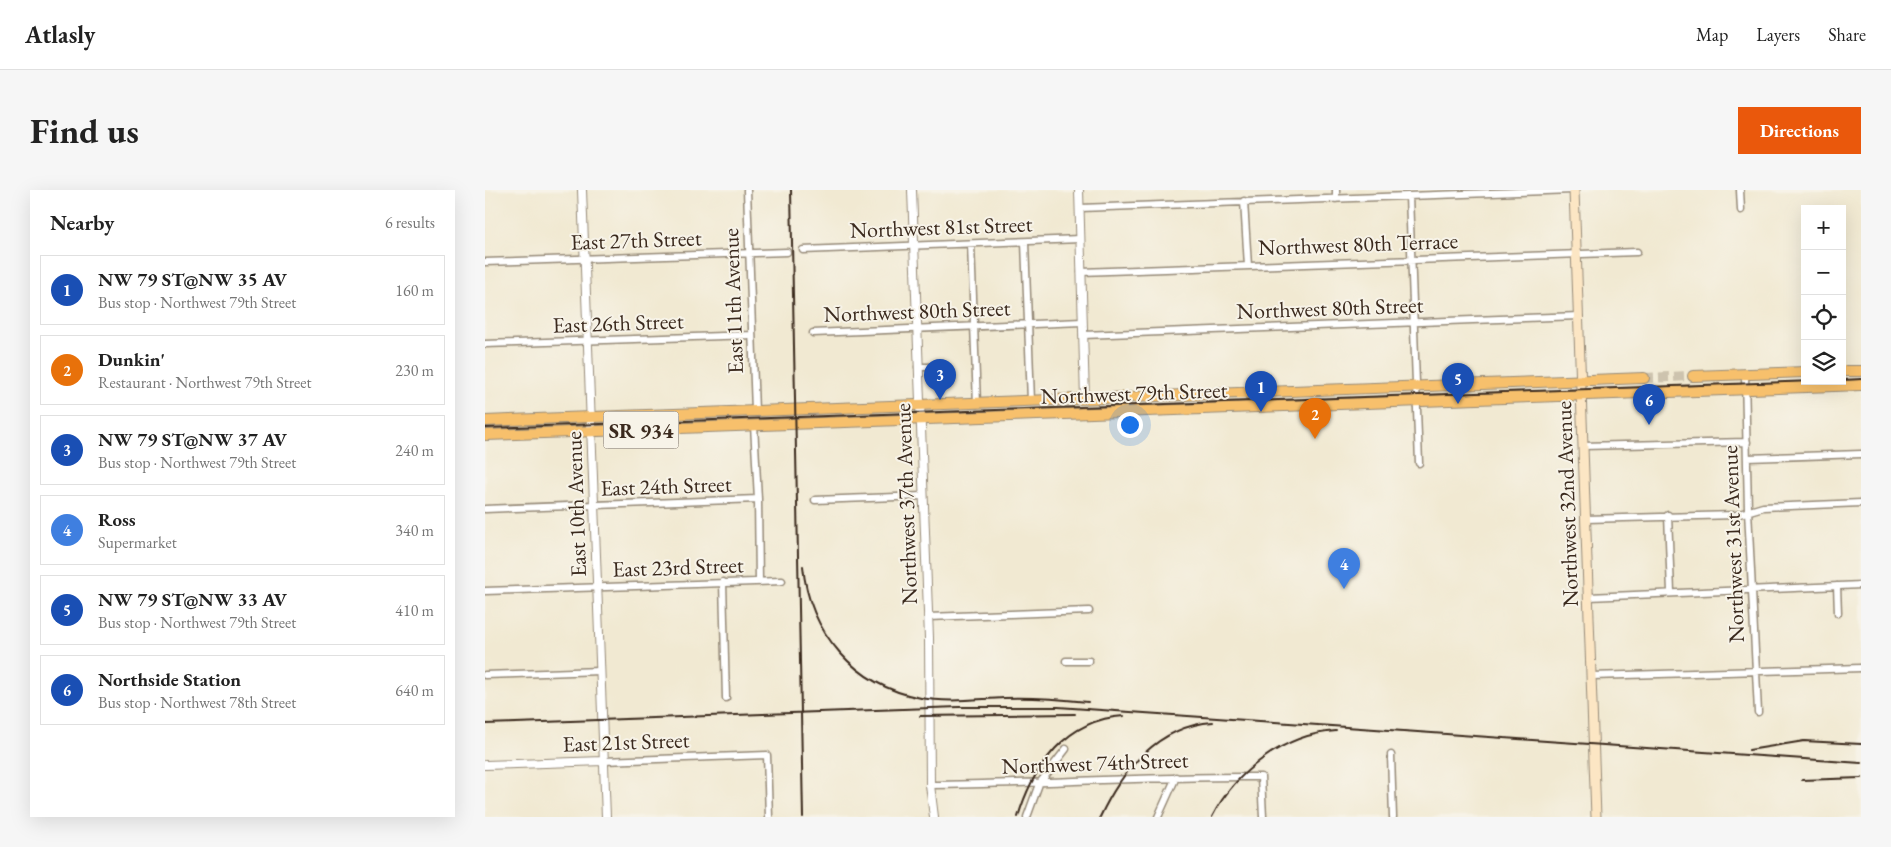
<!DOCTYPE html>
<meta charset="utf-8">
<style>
body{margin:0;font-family:"EB Garamond",serif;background:#f6f6f6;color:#222}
.controls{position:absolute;right:15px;top:15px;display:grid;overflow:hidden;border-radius:0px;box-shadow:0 5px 20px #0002}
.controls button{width:45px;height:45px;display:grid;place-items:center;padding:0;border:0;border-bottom:1px solid #e0e0e0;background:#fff;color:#222;font:25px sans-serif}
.you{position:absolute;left:644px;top:234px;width:18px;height:18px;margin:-12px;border:4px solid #fff;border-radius:50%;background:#1a73e8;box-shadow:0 0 0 8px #1a73e833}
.badge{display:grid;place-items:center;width:32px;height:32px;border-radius:50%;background:#ea580c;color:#fff;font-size:16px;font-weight:700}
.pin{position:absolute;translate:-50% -41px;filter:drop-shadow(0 1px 2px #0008)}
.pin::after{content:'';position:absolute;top:26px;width:18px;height:15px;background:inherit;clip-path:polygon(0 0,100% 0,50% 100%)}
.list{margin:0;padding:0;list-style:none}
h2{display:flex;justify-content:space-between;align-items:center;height:65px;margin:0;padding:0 20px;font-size:21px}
h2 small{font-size:16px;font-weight:400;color:#767676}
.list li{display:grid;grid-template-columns:32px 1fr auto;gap:15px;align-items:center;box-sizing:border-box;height:70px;margin:0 10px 10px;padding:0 10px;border:1px solid #e0e0e0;border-radius:0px}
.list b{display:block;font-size:19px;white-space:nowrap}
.list p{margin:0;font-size:16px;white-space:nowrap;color:#767676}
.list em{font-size:16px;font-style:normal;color:#767676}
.icon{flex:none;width:28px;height:28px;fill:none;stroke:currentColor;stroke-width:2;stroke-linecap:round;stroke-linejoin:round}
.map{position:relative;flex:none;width:1376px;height:627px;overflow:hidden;border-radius:0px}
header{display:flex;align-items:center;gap:30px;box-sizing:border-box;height:70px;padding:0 25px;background:#fff;border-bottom:1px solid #e0e0e0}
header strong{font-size:24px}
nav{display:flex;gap:28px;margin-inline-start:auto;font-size:18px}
.intro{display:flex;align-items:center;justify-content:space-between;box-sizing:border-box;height:120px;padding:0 30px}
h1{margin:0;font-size:35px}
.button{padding:12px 22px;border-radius:0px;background:#ea580c;color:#fff;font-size:18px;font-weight:700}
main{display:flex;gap:30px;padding:0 30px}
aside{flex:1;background:#fff;border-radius:0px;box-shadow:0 5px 20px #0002}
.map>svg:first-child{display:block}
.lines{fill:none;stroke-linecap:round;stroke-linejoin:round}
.primary-tunnel{stroke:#cdc3ae;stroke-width:10;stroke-dasharray:10 5;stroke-linecap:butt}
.minor-casing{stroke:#968a78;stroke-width:9}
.tertiary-casing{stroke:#968a78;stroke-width:10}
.secondary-casing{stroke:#968a78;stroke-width:11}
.primary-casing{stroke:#968a78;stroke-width:12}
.minor{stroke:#fff;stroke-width:6}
.tertiary{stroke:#fff;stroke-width:8}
.secondary{stroke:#fce6c4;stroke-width:9}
.primary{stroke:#f7c06c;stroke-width:10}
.rail{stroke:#3b2a1e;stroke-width:2}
.labels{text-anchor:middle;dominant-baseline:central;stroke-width:4;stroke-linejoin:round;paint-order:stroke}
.shield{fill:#f7f3e8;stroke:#73665b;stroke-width:1}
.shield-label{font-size:21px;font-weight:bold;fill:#3b2a1e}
.street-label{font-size:22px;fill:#3b2a1e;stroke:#f7f3e8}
</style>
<header>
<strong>Atlasly</strong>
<nav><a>Map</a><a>Layers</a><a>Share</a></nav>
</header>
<div class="intro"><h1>Find us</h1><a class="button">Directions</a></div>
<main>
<aside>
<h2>Nearby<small>6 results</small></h2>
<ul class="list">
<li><span class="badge" style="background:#1a4fb4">1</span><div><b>NW 79 ST@NW 35 AV</b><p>Bus stop · Northwest 79th Street</p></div><em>160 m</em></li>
<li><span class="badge" style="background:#e8710a">2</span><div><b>Dunkin'</b><p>Restaurant · Northwest 79th Street</p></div><em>230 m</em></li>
<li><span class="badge" style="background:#1a4fb4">3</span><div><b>NW 79 ST@NW 37 AV</b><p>Bus stop · Northwest 79th Street</p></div><em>240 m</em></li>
<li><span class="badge" style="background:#3f7fe0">4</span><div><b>Ross</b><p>Supermarket</p></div><em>340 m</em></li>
<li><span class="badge" style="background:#1a4fb4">5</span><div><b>NW 79 ST@NW 33 AV</b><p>Bus stop · Northwest 79th Street</p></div><em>410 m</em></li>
<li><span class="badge" style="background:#1a4fb4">6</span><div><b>Northside Station</b><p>Bus stop · Northwest 78th Street</p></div><em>640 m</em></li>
</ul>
</aside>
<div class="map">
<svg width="1376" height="627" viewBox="0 0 1376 627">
<rect width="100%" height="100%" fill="#f7f3e8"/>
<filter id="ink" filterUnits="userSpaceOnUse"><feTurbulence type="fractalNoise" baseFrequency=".02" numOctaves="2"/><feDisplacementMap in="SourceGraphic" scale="10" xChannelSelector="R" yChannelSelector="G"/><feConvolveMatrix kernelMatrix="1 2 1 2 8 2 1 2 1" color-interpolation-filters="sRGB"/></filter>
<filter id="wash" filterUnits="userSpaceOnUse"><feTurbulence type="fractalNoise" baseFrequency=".0096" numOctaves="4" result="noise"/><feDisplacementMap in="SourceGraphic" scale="20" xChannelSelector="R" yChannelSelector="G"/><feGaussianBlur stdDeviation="1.12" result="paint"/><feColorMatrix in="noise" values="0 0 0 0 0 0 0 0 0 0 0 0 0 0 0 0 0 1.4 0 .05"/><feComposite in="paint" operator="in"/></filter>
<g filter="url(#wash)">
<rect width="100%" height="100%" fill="#f1e9d2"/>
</g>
<g filter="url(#ink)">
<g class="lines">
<path class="primary-tunnel" d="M1159,188l49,-2"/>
<g class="minor-casing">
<path id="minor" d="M262,0l8,221
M851,0v9
M1255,0l1,20
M924,6l10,267
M759,11l4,65
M595,18l493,-18
M540,52l6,159
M486,54l6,160
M318,60l277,-11
M0,72l302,-10
M596,82l556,-20
M328,143l269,-11
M598,145l496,-19
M0,154l267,-9
M433,177h18
M1260,185l3,135 10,202
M269,235l4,74 1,83
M1098,256l164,-4
M1262,268l114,-4
M330,310l108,-4
M0,319l273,-10
M1183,325l3,77
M1101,329l150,-4 27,-8 98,-4
M238,392l3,116
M1352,396l1,27
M0,401l297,-10
M1104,407l272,-12
M443,427l161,-6
M581,471h23
M0,485l115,-4
M1107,486l269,-8
M906,565l2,62
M118,571l164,-6 2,62
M445,595c110,-1 221,-9 331,-8l2,40
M542,627l12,-33 27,-35
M673,627l18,-40"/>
</g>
<g class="tertiary-casing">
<path id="tertiary" d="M97,0l24,627
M427,0l17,448 1,147 4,32
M594,0l6,209
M0,575l118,-4"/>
</g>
<g class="secondary-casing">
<path id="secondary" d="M1089,0l22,627"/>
</g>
<g class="primary-casing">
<path id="primary" d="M1357,181h19
M1208,186l112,-4
M0,231l1159,-43
M0,245l1376,-50"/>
</g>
<use href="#minor" class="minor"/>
<use href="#tertiary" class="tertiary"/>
<use href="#secondary" class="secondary"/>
<use href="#primary" class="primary"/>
<path class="rail" d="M306,0l12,627
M1357,190l19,-1
M0,238l1326,-47
M318,376c6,66 52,120 118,132 27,5 56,1 83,0 28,-1 56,1 84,4
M435,526l155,-2
M0,534l474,-17h99l803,56
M1264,560l55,-9 57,3
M1317,590l59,-2
M533,627c15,-51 49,-98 106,-101
M615,627c22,-47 58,-91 113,-95
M727,627c23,-45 72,-83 124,-86"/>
</g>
</g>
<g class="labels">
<rect class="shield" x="118.5" y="221.5" width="75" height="37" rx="4"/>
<g class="shield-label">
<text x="156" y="240">SR 934</text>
</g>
<g class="street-label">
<text transform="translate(456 37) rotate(-2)">Northwest 81st Street</text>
<text transform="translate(151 50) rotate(-2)">East 27th Street</text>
<text transform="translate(873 54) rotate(-2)">Northwest 80th Terrace</text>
<text transform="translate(248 111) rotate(-92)">East 11th Avenue</text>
<text transform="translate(845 118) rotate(-2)">Northwest 80th Street</text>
<text transform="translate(432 121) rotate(-2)">Northwest 80th Street</text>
<text transform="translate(133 133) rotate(-2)">East 26th Street</text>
<text transform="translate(649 203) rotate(-2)">Northwest 79th Street</text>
<text transform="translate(181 296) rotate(-2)">East 24th Street</text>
<text transform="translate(91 314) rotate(-92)">East 10th Avenue</text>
<text transform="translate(421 314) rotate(-92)">Northwest 37th Avenue</text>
<text transform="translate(1082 314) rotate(-92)">Northwest 32nd Avenue</text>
<text transform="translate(1248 354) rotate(-92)">Northwest 31st Avenue</text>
<text transform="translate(193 377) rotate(-2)">East 23rd Street</text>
<text transform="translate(141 552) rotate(-2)">East 21st Street</text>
<text transform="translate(610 573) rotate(-2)">Northwest 74th Street</text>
</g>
</g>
</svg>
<div class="controls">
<button>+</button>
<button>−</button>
<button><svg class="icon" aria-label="locate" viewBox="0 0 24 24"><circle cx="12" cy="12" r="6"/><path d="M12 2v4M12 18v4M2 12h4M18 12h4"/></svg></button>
<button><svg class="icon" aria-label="layers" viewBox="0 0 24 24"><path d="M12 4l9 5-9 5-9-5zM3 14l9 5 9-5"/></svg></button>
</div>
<div class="you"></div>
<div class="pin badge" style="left:776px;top:222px;background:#1a4fb4">1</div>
<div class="pin badge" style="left:830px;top:249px;background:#e8710a">2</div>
<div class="pin badge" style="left:455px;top:210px;background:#1a4fb4">3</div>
<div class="pin badge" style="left:859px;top:399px;background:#3f7fe0">4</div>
<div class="pin badge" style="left:973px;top:214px;background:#1a4fb4">5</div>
<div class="pin badge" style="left:1164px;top:235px;background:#1a4fb4">6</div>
</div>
</main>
